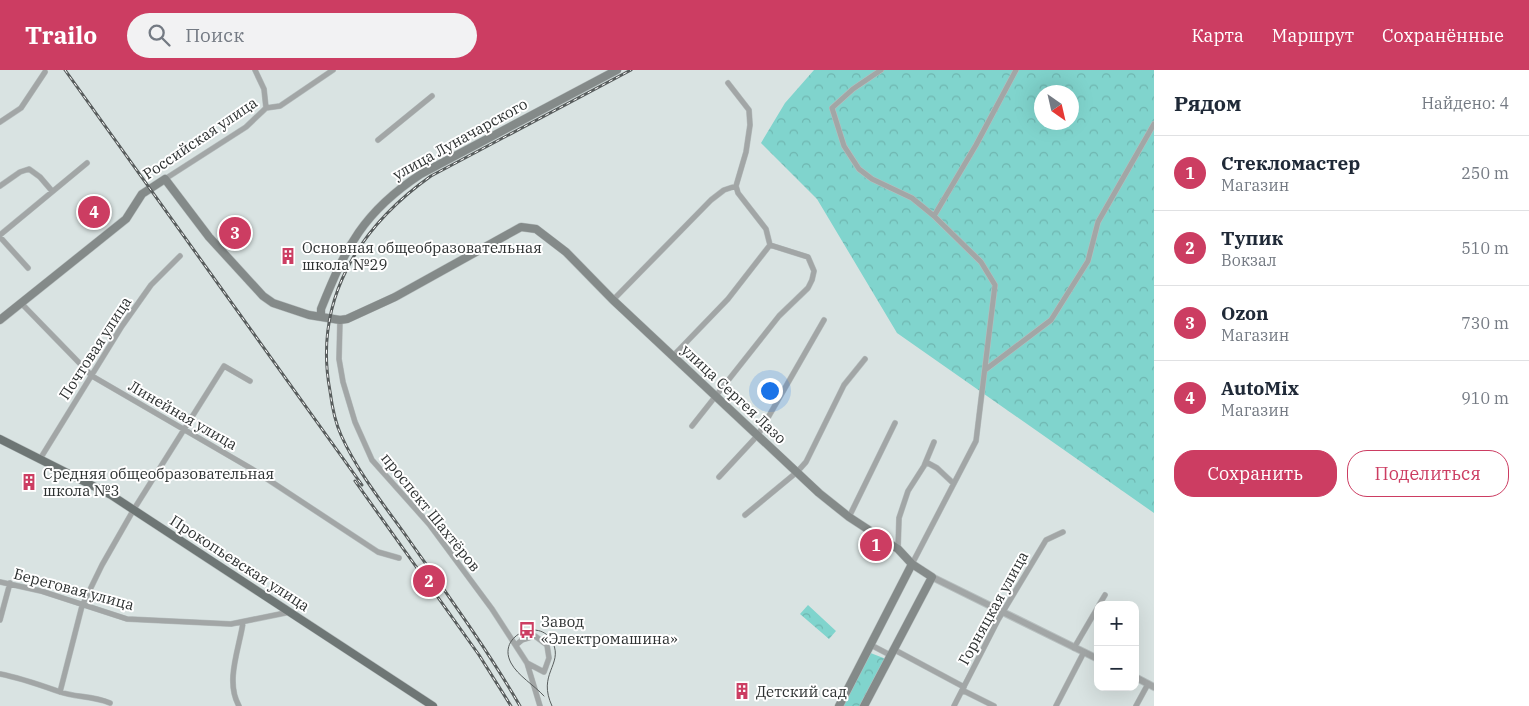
<!DOCTYPE html>
<html lang="ru">
<meta charset="utf-8">
<style>
body{margin:0;font-family:"IBM Plex Serif",serif;background:#f2f2f3;color:#1f2937}
.controls{position:absolute;right:15px;bottom:15px;display:grid;overflow:hidden;border-radius:10px;box-shadow:0 5px 20px #0002}
.controls button{width:45px;height:45px;display:grid;place-items:center;padding:0;border:0;border-bottom:1px solid #e0e1e3;background:#fff;color:#1f2937;font:25px sans-serif}
.compass{position:absolute;left:1034px;top:15px;width:45px;height:45px;border-radius:50%;background:#fff;box-shadow:0 5px 20px #0002;rotate:146deg}
.you{position:absolute;left:769px;top:320px;width:18px;height:18px;margin:-12px;border:4px solid #fff;border-radius:50%;background:#1a73e8;box-shadow:0 0 0 8px #1a73e833}
.badge{display:grid;place-items:center;width:32px;height:32px;border-radius:50%;background:#cc3d62;color:#fff;font-size:16px;font-weight:700}
.pin{position:absolute;translate:-50% -50%;border:2px solid #fff;box-shadow:0 1px 5px #0006}
.list{margin:0;padding:0;list-style:none}
h2{display:flex;justify-content:space-between;align-items:center;height:65px;margin:0;padding:0 20px;font-size:21px}
h2 small{font-size:16px;font-weight:400;color:#747a83}
.list li{display:grid;grid-template-columns:32px 1fr auto;gap:15px;align-items:center;box-sizing:border-box;height:75px;padding:0 20px;border-top:1px solid #e0e1e3}
.list b{display:block;font-size:19px;white-space:nowrap}
.list p{margin:0;font-size:16px;white-space:nowrap;color:#747a83}
.list em{font-size:16px;font-style:normal;color:#747a83}
.actions{display:flex;gap:10px;padding:15px 20px}
.actions a{flex:1;padding:11px 0;border:1px solid #cc3d62;border-radius:20px;text-align:center;font-size:18px;color:#cc3d62}
.actions .main{background:#cc3d62;color:#fff}
.icon{flex:none;width:28px;height:28px;fill:none;stroke:currentColor;stroke-width:2;stroke-linecap:round;stroke-linejoin:round}
.map{position:relative;flex:none;width:1154px;height:636px;overflow:hidden}
header{display:flex;align-items:center;gap:30px;box-sizing:border-box;height:70px;padding:0 25px;background:#cc3d62;color:#fff}
header strong{font-size:24px}
nav{display:flex;gap:28px;margin-inline-start:auto;font-size:18px}
.search{width:350px;height:45px;background:#f2f2f3;display:flex;align-items:center;gap:12px;box-sizing:border-box;padding:0 18px;border-radius:28px;color:#747a83;font-size:19px}
main{display:flex}
aside{flex:1;background:#fff}
.map>svg:first-child{display:block}
.forest{fill:url(#forest-crowns);fill-rule:evenodd}
.lines{fill:none;stroke-linecap:round;stroke-linejoin:round}
.minor-casing{stroke:#b7bfbf;stroke-width:6}
.tertiary-casing{stroke:#b7bfbf;stroke-width:8}
.secondary-casing{stroke:#b7bfbf;stroke-width:9}
.primary-casing{stroke:#b7bfbf;stroke-width:9}
.minor{stroke:#a2a6a6;stroke-width:5}
.tertiary{stroke:#a2a6a6;stroke-width:6}
.secondary{stroke:#848a89;stroke-width:8}
.primary{stroke:#6e7675;stroke-width:8}
.tram{stroke:#585d5d;stroke-width:1}
.rail-casing{stroke:#585d5d;stroke-width:3}
.rail{stroke:#fff;stroke-width:1;stroke-dasharray:4;stroke-linecap:butt}
.labels{text-anchor:middle;dominant-baseline:central;stroke-width:4;stroke-linejoin:round;paint-order:stroke}
.street-label{font-size:15px;fill:#2d3131;stroke:#fff}
.poi-label{font-size:15px;fill:#2d3131;stroke:#fff;text-anchor:start}
</style>
<header>
<strong>Trailo</strong>
<div class="search"><svg class="icon" aria-label="search" viewBox="0 0 24 24"><circle cx="10" cy="10" r="6"/><path d="M15 15l6 6"/></svg>Поиск</div>
<nav><a>Карта</a><a>Маршрут</a><a>Сохранённые</a></nav>
</header>
<main>
<div class="map">
<svg width="1154" height="636" viewBox="0 0 1154 636">
<defs>
<pattern id="forest-crowns" width="20" height="18" patternUnits="userSpaceOnUse" patternTransform="scale(1.25)"><rect width="20" height="18" fill="#80d4cd"/><path d="M2 6a3 3 0 1 1 6 0M12 15a3 3 0 1 1 6 0" fill="none" stroke="#6fb6b0"/></pattern>
</defs>
<rect width="100%" height="100%" fill="#d9e3e2"/>
<path class="forest" d="M814,0h340v443l-257,-180 -80,-134 -56,-56 24,-40zM1042,22h30v30h-30z
M808,535l28,26 -7,8 -29,-25z
M868,582l18,7 -25,47h-20z"/>
<g class="lines">
<g class="minor-casing">
<path id="minor" d="M255,0l9,19 2,19
M881,0l-28,19 -21,19 12,38 15,23 13,10 40,19 22,18 47,46 14,23 -19,156 -64,123
M0,52l21,-14 24,-36
M378,70l54,-44
M165,109l81,-52 20,-19 14,-2 53,-36
M0,116l20,-14 9,-3 11,8 12,14
M934,146l42,-71 40,-75
M0,165l87,-72
M0,167l28,31
M613,230l98,-100 13,-10 12,-4
M21,233l71,73 160,93 126,83 21,6
M340,250l-1,39 4,23 12,40 17,38 57,64 63,85 35,54 13,43
M673,286l55,-57 42,-54
M985,300l66,-50 37,-59 10,-39 56,-98
M692,356l87,-110 29,-28 4,-8 2,-9 -6,-14 -38,-12 -4,-16 -28,-36 -2,-7 10,-34 4,-27 -1,-15 -21,-27
M40,389l82,-133 29,-41 29,-29
M926,392l11,6 16,15
M719,407l39,-42 66,-115
M745,445l52,-43 9,-10 38,-77 21,-26
M849,447l46,-94
M898,479l1,-31 9,-27 16,-25 10,-24
M0,512l41,9 86,28 104,5 59,-12
M1099,535l6,-10
M0,550l10,-37
M516,575l6,-5 13,-4 12,9 2,13 -5,14 -17,-9
M871,575l19,10
M1074,578l24,-41
M893,579l71,38
M0,604c21,4 40,11 60,18 18,6 31,3 50,11
M962,620l32,16
M60,622l22,-86 20,-41 32,-56 90,-143 26,15
M239,636c-14,-24 0,-57 4,-83
M954,636l44,-86 48,-80 17,-8
M1056,636l28,-54
M1136,636l12,-22"/>
</g>
<g class="tertiary-casing">
<path id="tertiary" d="M932,507l166,82
M1135,607l19,10"/>
</g>
<g class="secondary-casing">
<path id="secondary" d="M321,246v-7c25,-62 42,-97 100,-135l196,-104
M0,250l126,-101 16,-25 23,-15 44,58 54,59 10,7 36,12 31,5 7,-1 48,-22 126,-70 15,2 30,23 47,48 206,193 30,24 49,32 14,15 20,13 -68,129
M839,636l73,-142"/>
</g>
<g class="primary-casing">
<path id="primary" d="M0,369l111,56 322,211"/>
</g>
<use href="#minor" class="minor"/>
<use href="#tertiary" class="tertiary"/>
<use href="#secondary" class="secondary"/>
<use href="#primary" class="primary"/>
<path class="tram" d="M544,626c-10,-11 -26,-20 -33,-33 -15,-28 30,-47 42,-20 10,22 -16,31 -1,63"/>
<g class="rail-casing">
<path id="rail" d="M65,0l297,415
M355,411l124,174 32,51
M520,636c-33,-57 -73,-112 -111,-166 -24,-34 -51,-67 -68,-105 -6,-13 -9,-29 -11,-44 -17,-91 29,-164 101,-215l200,-106"/>
</g>
<use href="#rail" class="rail"/>
</g>
<defs>
<g id="building-bare" transform="scale(1.35)"><path d="M-4-6H4V6H1V3H-1V6H-4ZM-2.5-4.3h1.7v1.8h-1.7ZM.8-4.3h1.7v1.8H.8ZM-2.5-1h1.7V.8h-1.7ZM.8-1h1.7V.8H.8Z" fill="#cc3d62" stroke="#fff" stroke-width="2.5" paint-order="stroke"/></g>
<g id="bus-bare" transform="scale(1.35)"><path d="M-5-6H5V4H4V6H2V4H-2V6H-4V4H-5ZM-3.5-4V0h7V-4ZM-3.5 1.2v1.5H-2V1.2ZM2 1.2v1.5H3.5V1.2Z" fill="#cc3d62" stroke="#fff" stroke-width="2.5" paint-order="stroke"/></g>
</defs>
<g fill-rule="evenodd">
<use href="#building-bare" x="288" y="186"/>
<use href="#building-bare" x="29" y="412"/>
<use href="#bus-bare" x="527" y="560"/>
<use href="#building-bare" x="742" y="621"/>
</g>
<g class="labels">
<g class="street-label">
<text transform="translate(200 68) rotate(-34)">Российская улица</text>
<text transform="translate(460 69) rotate(-29)">улица Луначарского</text>
<text transform="translate(95 278) rotate(-57)">Почтовая улица</text>
<text transform="translate(734 324) rotate(43)">улица Сергея Лазо</text>
<text transform="translate(183 345) rotate(30)">Линейная улица</text>
<text transform="translate(431 442) rotate(51)">проспект Шахтёров</text>
<text transform="translate(240 493) rotate(33)">Прокопьевская улица</text>
<text transform="translate(74 519) rotate(15)">Береговая улица</text>
<text transform="translate(993 538) rotate(-61)">Горняцкая улица</text>
</g>
<g class="poi-label">
<text x="302" y="177">Основная общеобразовательная<tspan x="302" dy="17">школа №29</tspan></text>
<text x="43" y="403">Средняя общеобразовательная<tspan x="43" dy="17">школа №3</tspan></text>
<text x="541" y="551">Завод<tspan x="541" dy="17">«Электромашина»</tspan></text>
<text x="756" y="621">Детский сад</text>
</g>
</g>
</svg>
<div class="controls">
<button>+</button>
<button>−</button>
</div>
<svg class="compass" viewBox="-18 -18 36 36"><path d="M0-13l5 13h-10z" fill="#e53935"/><path d="M0 13l5-13h-10z" fill="#747a83"/></svg>
<div class="you"></div>
<div class="pin badge" style="left:876px;top:475px">1</div>
<div class="pin badge" style="left:429px;top:511px">2</div>
<div class="pin badge" style="left:235px;top:163px">3</div>
<div class="pin badge" style="left:94px;top:142px">4</div>
</div>
<aside>
<h2>Рядом<small>Найдено: 4</small></h2>
<ul class="list">
<li><span class="badge">1</span><div><b>Стекломастер</b><p>Магазин</p></div><em>250 m</em></li>
<li><span class="badge">2</span><div><b>Тупик</b><p>Вокзал</p></div><em>510 m</em></li>
<li><span class="badge">3</span><div><b>Ozon</b><p>Магазин</p></div><em>730 m</em></li>
<li><span class="badge">4</span><div><b>AutoMix</b><p>Магазин</p></div><em>910 m</em></li>
</ul>
<div class="actions"><a class="main">Сохранить</a><a>Поделиться</a></div>
</aside>
</main>
